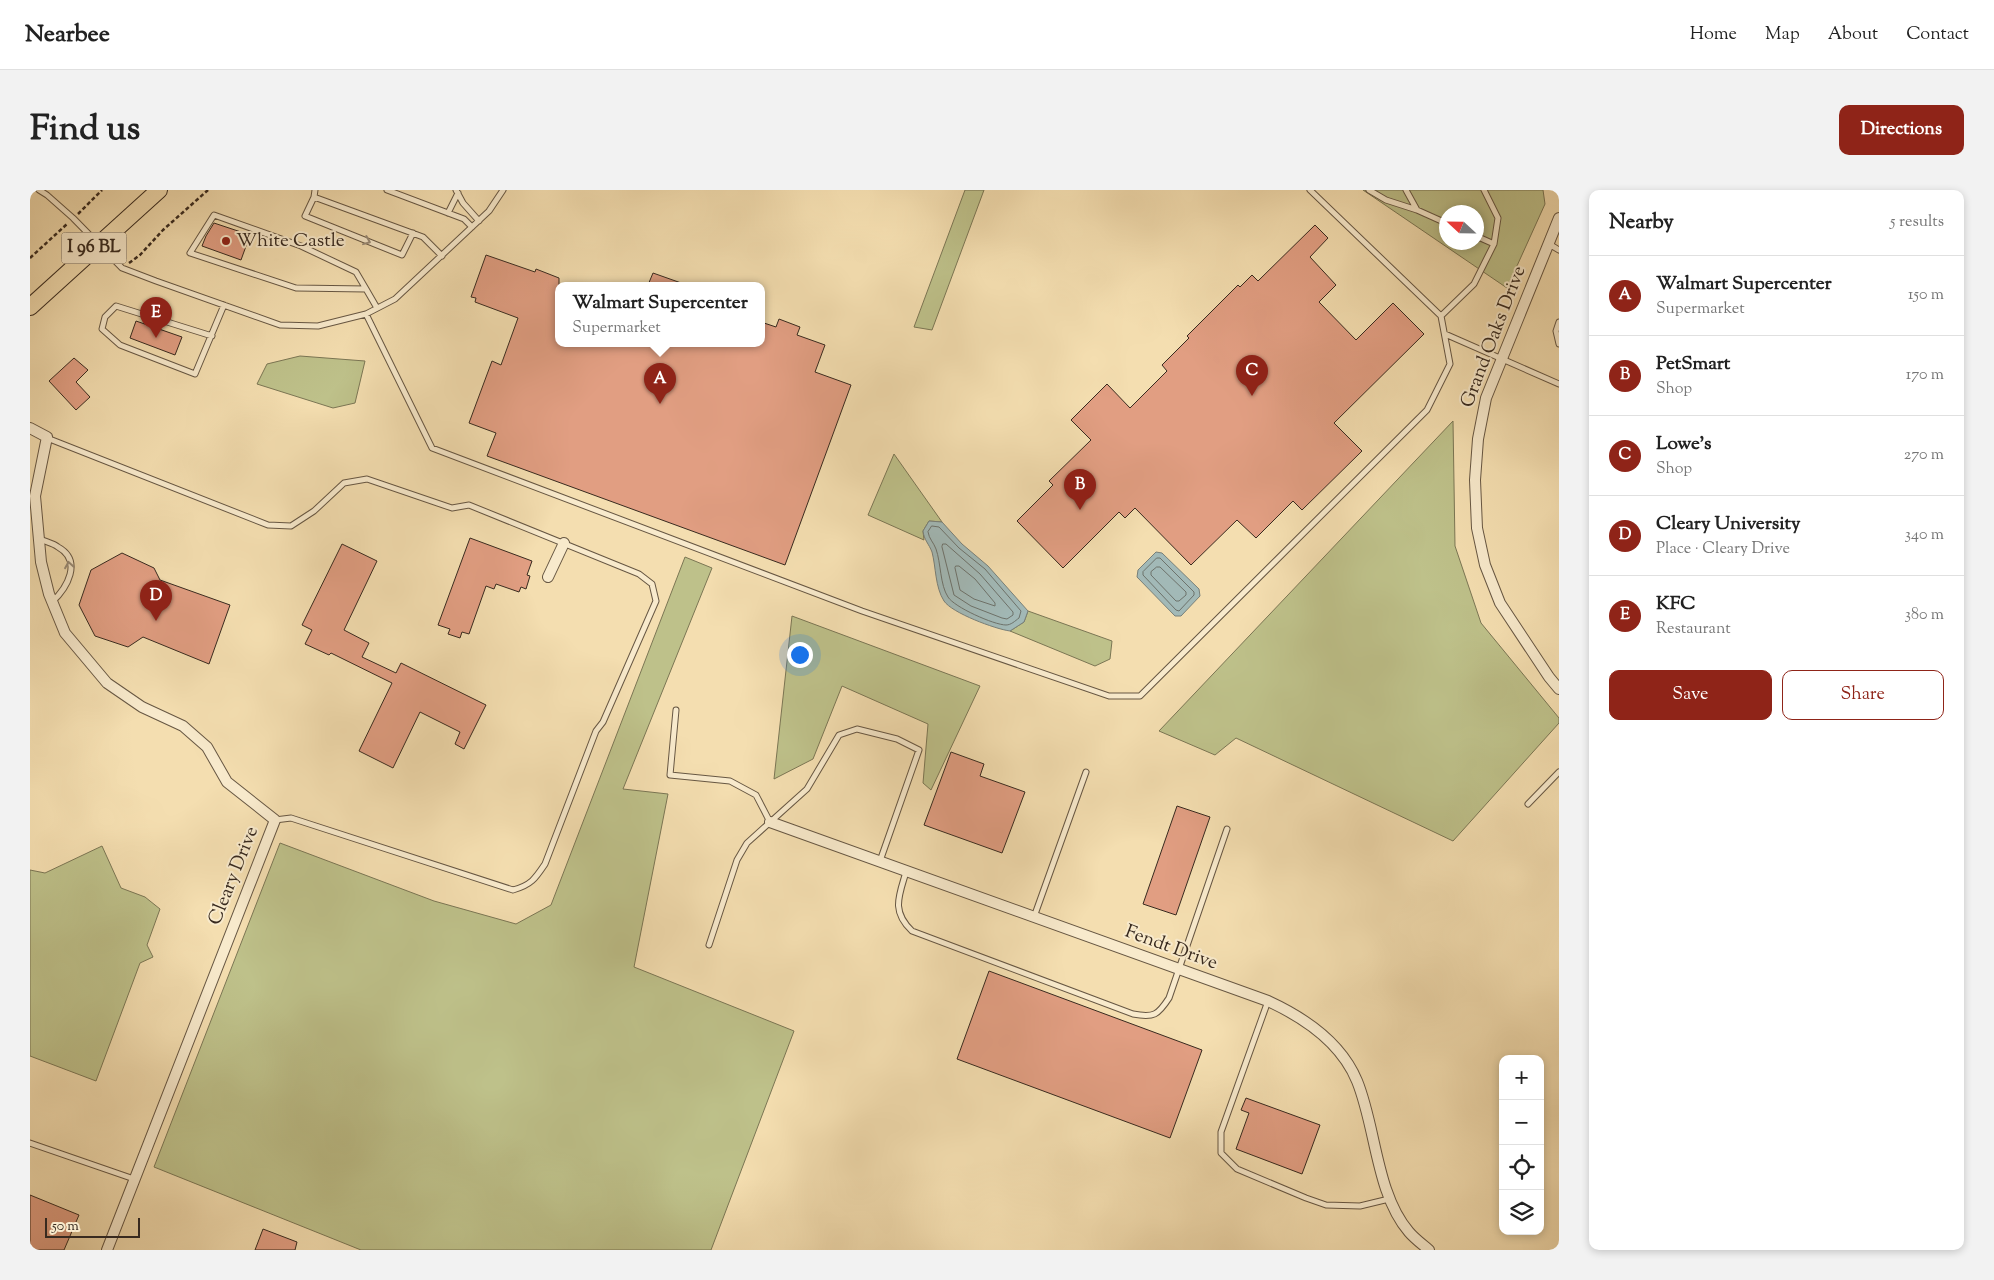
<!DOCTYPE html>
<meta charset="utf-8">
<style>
body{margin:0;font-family:"Sorts Mill Goudy",serif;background:#f2f2f2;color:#222}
.controls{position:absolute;right:15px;bottom:15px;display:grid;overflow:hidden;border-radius:10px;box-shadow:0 2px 8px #0003}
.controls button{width:45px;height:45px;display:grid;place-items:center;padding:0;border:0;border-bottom:1px solid #e0e0e0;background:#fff;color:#222;font:25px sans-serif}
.compass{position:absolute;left:1409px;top:15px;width:45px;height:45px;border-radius:50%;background:#fff;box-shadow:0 2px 8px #0003;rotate:292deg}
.scale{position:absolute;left:15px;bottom:12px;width:95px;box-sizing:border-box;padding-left:5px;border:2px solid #382a1f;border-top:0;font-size:14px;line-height:18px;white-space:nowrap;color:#382a1f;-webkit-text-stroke:4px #f8eacc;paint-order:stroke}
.you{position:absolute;left:769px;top:464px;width:18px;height:18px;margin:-12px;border:4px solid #fff;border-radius:50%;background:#1a73e8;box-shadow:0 0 0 8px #1a73e833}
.badge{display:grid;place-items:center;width:32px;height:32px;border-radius:50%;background:#8f2418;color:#fff;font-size:16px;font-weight:700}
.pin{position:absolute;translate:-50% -41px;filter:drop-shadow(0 1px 2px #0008)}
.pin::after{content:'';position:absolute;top:26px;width:18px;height:15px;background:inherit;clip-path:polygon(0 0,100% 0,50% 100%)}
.popup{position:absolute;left:525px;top:92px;width:210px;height:65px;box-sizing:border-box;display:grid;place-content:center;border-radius:10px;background:#fff;filter:drop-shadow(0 1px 4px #0005);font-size:16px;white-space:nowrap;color:#767676}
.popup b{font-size:19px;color:#222}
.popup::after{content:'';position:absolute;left:50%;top:100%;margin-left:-10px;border:10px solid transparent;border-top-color:#fff}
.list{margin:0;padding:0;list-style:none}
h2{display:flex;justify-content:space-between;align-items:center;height:65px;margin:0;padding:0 20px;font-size:21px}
h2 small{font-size:16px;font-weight:400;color:#767676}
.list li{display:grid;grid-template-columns:32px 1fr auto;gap:15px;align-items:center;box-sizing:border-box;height:80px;padding:0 20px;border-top:1px solid #e0e0e0}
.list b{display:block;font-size:19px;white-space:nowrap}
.list p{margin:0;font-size:16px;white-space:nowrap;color:#767676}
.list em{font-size:16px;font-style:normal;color:#767676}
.actions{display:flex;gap:10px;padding:15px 20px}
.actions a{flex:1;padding:11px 0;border:1px solid #8f2418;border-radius:10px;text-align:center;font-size:18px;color:#8f2418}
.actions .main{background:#8f2418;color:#fff}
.icon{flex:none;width:28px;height:28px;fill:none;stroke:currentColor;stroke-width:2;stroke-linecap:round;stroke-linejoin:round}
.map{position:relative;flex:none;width:1529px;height:1060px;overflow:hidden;border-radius:10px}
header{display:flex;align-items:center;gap:30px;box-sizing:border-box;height:70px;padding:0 25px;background:#fff;border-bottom:1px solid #e0e0e0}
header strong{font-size:24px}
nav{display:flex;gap:28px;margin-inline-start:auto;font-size:18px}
.intro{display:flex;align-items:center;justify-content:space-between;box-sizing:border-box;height:120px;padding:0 30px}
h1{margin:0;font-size:35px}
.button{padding:12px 22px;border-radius:10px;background:#8f2418;color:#fff;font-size:18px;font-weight:700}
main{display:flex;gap:30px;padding:0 30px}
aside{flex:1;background:#fff;border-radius:10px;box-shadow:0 2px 8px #0003}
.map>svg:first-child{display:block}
.green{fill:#bec18a;stroke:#7b7654;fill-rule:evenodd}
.water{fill:#a2b9b7;stroke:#78807a}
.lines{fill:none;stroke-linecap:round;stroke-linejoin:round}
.shore{stroke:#6d726b;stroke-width:1}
.building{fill:#e19e82;stroke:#382a1f}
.service-casing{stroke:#675743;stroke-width:7}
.minor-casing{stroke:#675743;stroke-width:12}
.primary-casing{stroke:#382a1f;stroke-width:18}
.path{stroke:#382a1f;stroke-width:2.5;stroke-dasharray:4 2.5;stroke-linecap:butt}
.service{stroke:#f8eacc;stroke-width:5}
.minor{stroke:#f8eacc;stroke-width:10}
.primary{stroke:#f4deb0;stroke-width:16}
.oneway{stroke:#988a76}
.poi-dot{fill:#8f2418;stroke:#f8eacc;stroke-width:2}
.labels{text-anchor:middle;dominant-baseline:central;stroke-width:4;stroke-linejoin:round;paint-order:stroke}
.shield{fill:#f8eacc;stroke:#726453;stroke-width:1}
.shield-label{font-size:18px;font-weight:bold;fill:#382a1f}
.poi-label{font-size:19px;fill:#382a1f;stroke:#f8eacc;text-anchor:start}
.street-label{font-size:19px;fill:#382a1f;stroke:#f8eacc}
</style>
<header>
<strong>Nearbee</strong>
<nav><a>Home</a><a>Map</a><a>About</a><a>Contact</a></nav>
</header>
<div class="intro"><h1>Find us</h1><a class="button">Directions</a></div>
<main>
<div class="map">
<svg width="1529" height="1060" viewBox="0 0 1529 1060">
<rect width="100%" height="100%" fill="#f4deb0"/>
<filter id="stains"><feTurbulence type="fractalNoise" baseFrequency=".004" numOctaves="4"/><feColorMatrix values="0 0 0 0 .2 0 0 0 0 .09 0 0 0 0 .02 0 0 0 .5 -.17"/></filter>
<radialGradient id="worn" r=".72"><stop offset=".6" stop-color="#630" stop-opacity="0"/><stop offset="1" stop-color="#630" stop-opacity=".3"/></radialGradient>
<path class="green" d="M935,0h19l-52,140 -18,-3z
M1333,0h180l2,14 -38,84zM1416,22h30v30h-30z
M270,166l65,5 -10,42 -22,5 -76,-24 10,-20z
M1423,231l2,125 26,77 78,95v5l-106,118 -217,-103 -21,17 -56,-24z
M864,264l48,68 -13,-1 -6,10 1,9 -56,-25z
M655,367l27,11 -89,221 45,5 -34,173 160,64 -83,219h-350l-207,-83 126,-324 154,58 82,23 35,-19z
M998,421l84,30 -2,18 -15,7 -85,-35 14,-9z
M762,426l188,70 -49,104 -8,-7 5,-59 -86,-38 -29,73 -39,20z
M72,656l19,42 24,9 15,12 -13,36 6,12 -13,6 -44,118 -66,-25v-186l15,3z"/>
<path class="water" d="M899,331l13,1 20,22 26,22 40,45 -4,11 -14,9c-15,-2 -58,-18 -66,-30 -9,-14 -8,-34 -12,-49 -3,-8 -8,-12 -9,-21z
M1126,362l6,1 37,36 1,7 -19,20h-6l-38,-39 1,-7z"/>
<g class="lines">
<path class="shore" d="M902,336l7,1 20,21 26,21 36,42 -2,7c-4,3 -8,7 -13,7 -12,0 -52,-18 -58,-28 -8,-12 -7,-34 -12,-48 -2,-6 -7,-10 -8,-17z
M913,354h3l34,30 33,38v3l-6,4 -5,-1 -31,-12 -17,-11 -12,-48z
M1127,368h3l34,34v3l-15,16 -3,-1 -33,-35v-3z
M926,376h3l16,13 20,24v3l-21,-7 -14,-9 -5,-22z
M1127,377h3l26,25v3l-7,6h-3l-25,-26v-3z"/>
</g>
<path class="building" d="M184,33l36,12 -9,25 -39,-14 4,-10z
M1285,35l13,13 -18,19 26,28 -17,17 37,38 37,-37 31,31 -90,89 28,28 -60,59 -9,-9 -37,37 -19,-18 -46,45 -56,-57 -10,10 -6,-6 -56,56 -46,-47 36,-36 -4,-4 42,-41 -20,-20 36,-36 23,24 37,-37 -5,-6 27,-27 -2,-2 51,-51 2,2 12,-12 6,6z
M456,65l49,17 1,-3 23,9v65h202v-21l15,5 3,-8 21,8 -3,8 28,10 -10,27 36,13 -66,180 -298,-109 9,-23 -27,-10 23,-62 9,4 17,-47 -43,-16 1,-4 -5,-1z
M623,83l31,11 -1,1h-35z
M106,131l46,16 -7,18 -45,-17z
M44,168l14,12 -12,12 14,15 -14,13 -27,-29z
M440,348l62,23 -5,14 3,1 -4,13 -5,-2 -2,5 -23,-8 -2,5 -8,-3 -17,48 -7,-2 -2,6 -12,-4 2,-5 -12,-4z
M312,354l35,17 -33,69 25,13 -7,14 34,16 5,-10 85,42 -22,44 -9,-5 5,-12 -40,-20 -27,56 -34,-17 33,-68 -61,-30 -2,2 -24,-11 7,-14 -10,-5z
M92,363l32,15 6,12 70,25 -21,59 -66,-27 -15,10 -33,-11 -16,-31 12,-35z
M921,562l33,12 -4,12 45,16 -23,61 -78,-28z
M1147,616l33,11 -34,98 -33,-11z
M959,781l213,79 -32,88 -213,-79z
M1216,908l74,27 -18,49 -66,-25 13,-36 -8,-3z
M0,1005l49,20 -15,35h-34z
M233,1039l34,13 -2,8h-40z"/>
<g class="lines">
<g class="service-casing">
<path id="service" d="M9,0l8,5 26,23 49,50 34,13 124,44 38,1 48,-12 29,-15 94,-88 14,-21
M285,0l-1,7 109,40 19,19
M357,0l77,29 8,8
M426,0l7,13 16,18
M1339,0l17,10 31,10
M1376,0l11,20 29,13
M284,7l-9,19 97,39 11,-22
M418,23l10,-20
M1446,46l18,8
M1519,54l10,6
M336,99l-10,-17 -55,-26 -87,-31 -24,38 106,35 70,1 11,19
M336,124l66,134 430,163 247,85h31l287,-286 23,-46 -9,-48 -131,-126
M1411,126l33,-32 20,-40 4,-26 -14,-28
M1529,132l-3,9 3,13
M1415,144l114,50
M182,146l-96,-30 -11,11 -3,12 18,16 75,29 29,-69
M17,248l221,87 23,1 23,-15 30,-28 23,-4 85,29 17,-3 170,69 13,10 4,17 -53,121 -7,9 -51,133c-10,15 -14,21 -32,26l-222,-72 -16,2
M10,349c6,3 13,4 18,8 25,14 9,41 -6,55
M646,520l-6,65 60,6 26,14 14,27
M1498,614l31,-32
M876,682c-7,24 -15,39 6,59l221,83c21,4 25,1 36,-16l58,-169
M1004,727l52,-145
M679,755l28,-85 10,-17 60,-54 32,-54 18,-6 40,10 22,11 -39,111
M1238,811l-47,131v21l16,16 69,29 20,7 34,1 29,-7
M0,953l104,36"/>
</g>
<g class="minor-casing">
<path id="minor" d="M1529,28l-73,180 -8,41 -3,41 2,48 8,37 15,38 49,74 10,12
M0,238l17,9 -12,59 6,66 8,32 16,39 42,50 35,24 41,19 24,21 20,35 48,38 -168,430
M518,387l16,-34
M740,632l498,179c37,17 73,41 89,80 19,46 19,113 52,151 6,7 13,12 20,18"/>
</g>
<g class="primary-casing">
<path id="primary" d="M0,117l129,-117"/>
</g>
<path class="path" d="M48,24l24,-24
M0,68l37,-34
M99,73l11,-8 23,-25 45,-40"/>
<use href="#service" class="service"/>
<use href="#minor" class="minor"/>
<use href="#primary" class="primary"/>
</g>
<defs><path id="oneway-chevron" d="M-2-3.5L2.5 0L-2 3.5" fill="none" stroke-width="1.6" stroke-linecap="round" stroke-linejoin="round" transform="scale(1.25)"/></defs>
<g class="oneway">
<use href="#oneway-chevron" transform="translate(337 51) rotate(22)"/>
<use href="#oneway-chevron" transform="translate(39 375) rotate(-99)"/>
</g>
<circle class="poi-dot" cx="196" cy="51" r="5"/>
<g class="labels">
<rect class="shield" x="31.5" y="42.5" width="65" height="31" rx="4"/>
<g class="shield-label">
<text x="64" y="58">I 96 BL</text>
</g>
<g class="poi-label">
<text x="206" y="51">White Castle</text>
</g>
<g class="street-label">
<text transform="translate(1464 147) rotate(-69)">Grand Oaks Drive</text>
<text transform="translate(204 686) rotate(-68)">Cleary Drive</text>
<text transform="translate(1141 758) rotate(20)">Fendt Drive</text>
</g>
</g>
<rect width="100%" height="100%" filter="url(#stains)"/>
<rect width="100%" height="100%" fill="url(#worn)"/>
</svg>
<div class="controls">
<button>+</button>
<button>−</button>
<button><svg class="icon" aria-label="locate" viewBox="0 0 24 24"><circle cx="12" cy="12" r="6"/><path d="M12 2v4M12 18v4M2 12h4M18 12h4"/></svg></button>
<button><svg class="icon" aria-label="layers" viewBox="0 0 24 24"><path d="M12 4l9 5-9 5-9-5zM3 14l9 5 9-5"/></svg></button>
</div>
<svg class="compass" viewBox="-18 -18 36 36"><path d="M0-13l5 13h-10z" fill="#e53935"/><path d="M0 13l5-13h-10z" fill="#767676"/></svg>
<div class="scale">50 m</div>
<div class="you"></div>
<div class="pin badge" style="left:630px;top:214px">A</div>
<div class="popup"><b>Walmart Supercenter</b>Supermarket</div>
<div class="pin badge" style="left:1050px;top:320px">B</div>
<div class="pin badge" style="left:1222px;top:206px">C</div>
<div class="pin badge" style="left:126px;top:431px">D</div>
<div class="pin badge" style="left:126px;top:148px">E</div>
</div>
<aside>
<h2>Nearby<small>5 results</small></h2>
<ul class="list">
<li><span class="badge">A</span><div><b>Walmart Supercenter</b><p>Supermarket</p></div><em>150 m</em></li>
<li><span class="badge">B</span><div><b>PetSmart</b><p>Shop</p></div><em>170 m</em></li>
<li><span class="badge">C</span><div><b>Lowe's</b><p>Shop</p></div><em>270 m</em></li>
<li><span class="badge">D</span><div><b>Cleary University</b><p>Place · Cleary Drive</p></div><em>340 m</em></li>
<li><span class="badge">E</span><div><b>KFC</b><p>Restaurant</p></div><em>380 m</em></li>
</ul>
<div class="actions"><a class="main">Save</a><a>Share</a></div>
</aside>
</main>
